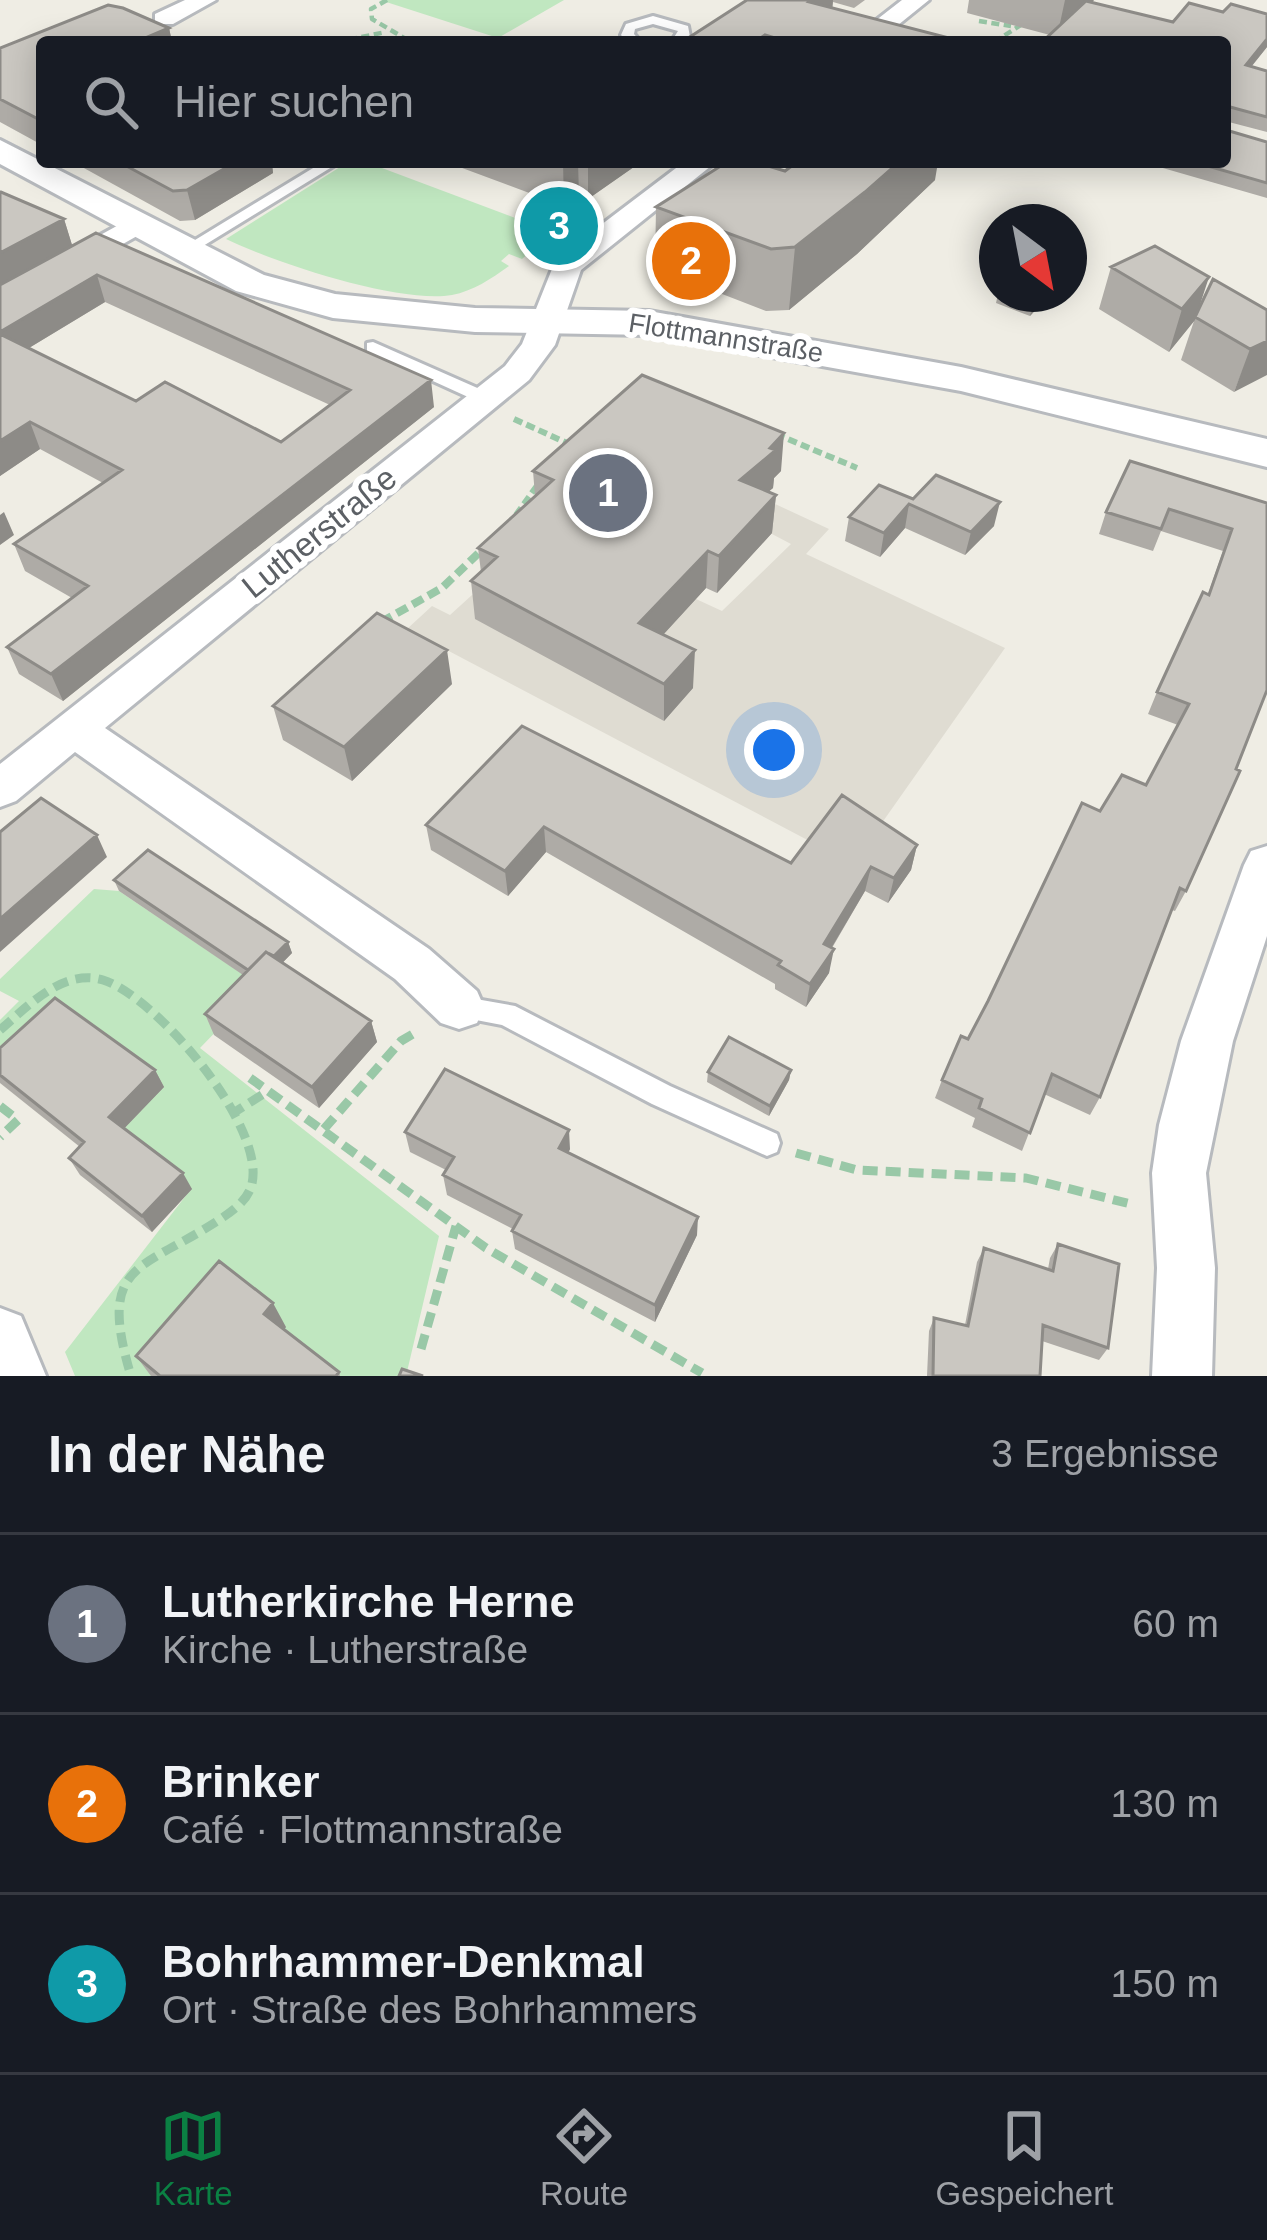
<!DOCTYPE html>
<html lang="de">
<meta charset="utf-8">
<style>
body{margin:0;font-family:Arial,sans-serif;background:#242831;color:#f1f3f6}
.compass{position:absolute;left:979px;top:204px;width:108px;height:108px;border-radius:50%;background:#171b24;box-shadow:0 6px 30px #0003;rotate:148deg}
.you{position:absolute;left:774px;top:750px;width:42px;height:42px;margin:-30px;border:9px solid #fff;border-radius:50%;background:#1a73e8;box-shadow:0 0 0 18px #1a73e833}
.badge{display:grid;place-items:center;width:78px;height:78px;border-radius:50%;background:#0b8043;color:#fff;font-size:39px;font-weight:700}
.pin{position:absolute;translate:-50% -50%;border:6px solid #fff;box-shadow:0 3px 12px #0006}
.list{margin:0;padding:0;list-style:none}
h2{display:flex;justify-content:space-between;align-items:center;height:156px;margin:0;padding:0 48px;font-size:51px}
h2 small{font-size:39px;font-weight:400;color:#9ea1a6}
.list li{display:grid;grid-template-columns:78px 1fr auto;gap:36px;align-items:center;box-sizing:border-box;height:180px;padding:0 48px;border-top:3px solid #363941}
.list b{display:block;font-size:45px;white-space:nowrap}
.list p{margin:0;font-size:39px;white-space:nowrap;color:#9ea1a6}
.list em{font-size:39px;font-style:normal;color:#9ea1a6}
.icon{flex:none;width:66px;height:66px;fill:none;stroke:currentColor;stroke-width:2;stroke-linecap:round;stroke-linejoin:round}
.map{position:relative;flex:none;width:1267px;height:1376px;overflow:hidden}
.search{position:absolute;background:#171b24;box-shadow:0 6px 30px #0003;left:36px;right:36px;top:36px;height:132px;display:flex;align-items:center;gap:30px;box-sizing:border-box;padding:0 42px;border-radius:12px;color:#9ea1a6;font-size:45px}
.sheet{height:696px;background:#171b24}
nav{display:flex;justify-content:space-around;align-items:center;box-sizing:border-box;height:168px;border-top:3px solid #363941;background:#171b24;font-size:33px;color:#9ea1a6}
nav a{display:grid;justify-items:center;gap:6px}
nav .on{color:#0b8043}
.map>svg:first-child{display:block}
.education{fill:#dfdcd2}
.green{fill:#c0e7c0}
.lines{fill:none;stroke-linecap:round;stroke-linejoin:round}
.service-casing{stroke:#b7babe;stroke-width:6}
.minor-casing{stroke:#b7babe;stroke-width:6}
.tertiary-casing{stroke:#b7babe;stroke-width:6}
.path-far3{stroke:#99c8a7;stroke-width:4.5;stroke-dasharray:8 4.5;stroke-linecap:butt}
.path-far2{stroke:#99c8a7;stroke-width:6;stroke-dasharray:9 4.5;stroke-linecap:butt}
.path-far1{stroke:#99c8a7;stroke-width:8;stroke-dasharray:12 6;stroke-linecap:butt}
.path{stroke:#99c8a7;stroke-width:9;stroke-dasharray:15 8;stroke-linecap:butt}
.service{fill:#fff;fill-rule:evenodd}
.minor{fill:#fff;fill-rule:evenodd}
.tertiary{fill:#fff;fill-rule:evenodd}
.wall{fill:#aeaba6;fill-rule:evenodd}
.shaded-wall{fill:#8d8b87}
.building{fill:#cac7c1;stroke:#8d8b87;stroke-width:3}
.labels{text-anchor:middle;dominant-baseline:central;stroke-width:12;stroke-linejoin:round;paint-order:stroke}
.far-street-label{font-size:27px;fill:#5c6065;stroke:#fff}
.street-label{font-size:33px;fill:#5c6065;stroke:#fff}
</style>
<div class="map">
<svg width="1267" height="1376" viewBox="0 0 1267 1376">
<rect width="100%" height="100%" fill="#efede4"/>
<path class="education" d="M773,503l56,26 -23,25 199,94 -152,216 -446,-235 25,-23 18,9 22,-20 19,9 153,-29 78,36 69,-67 -19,-10z"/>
<path class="green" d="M380,0h184l-66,38z
M348,162h18l189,71 -26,-4 -10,9 19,7 -16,14 -13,-5 -8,7 8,5c-18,13 -36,25 -57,29 -52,9 -177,-32 -226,-56z
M94,889l25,2 141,95 -60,62 239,188 -33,140h-331l-10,-24 126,-163 -72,-55 44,-47 -163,-10v-57l19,-19 -19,-10v-12z"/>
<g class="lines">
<g class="service-casing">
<path id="service" d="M653,16l35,10 2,11 -5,5h-14l7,-11 -25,-7 -18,5 -1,5 7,8h-14l-6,-7 5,-11z
M323,162h17l-150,92 -13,-3z
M373,342l118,52 3,4 -9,5 -6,-1 -112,-51v-8z
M459,996l56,10 155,80 107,48 3,9 -3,9 -10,4 -115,-52 -150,-79 -52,-10 -4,-8 4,-8z"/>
</g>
<g class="minor-casing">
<path id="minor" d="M185,0h31l-43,24h-18v-10z
M902,0h27l-52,42h-29z
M684,162h32l-135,108 -26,75 -26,35 -424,348 324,221 48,42 7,16 -7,16 -18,6 -18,-6 -46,-44 -320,-227 -59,49 -16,6v-43l505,-398 17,-22 34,-85z
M135,216l11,3 4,6 -4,6 -146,82v-23z
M1267,846v90l-34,105 -27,132 9,95 -3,108h-60l5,-108 -5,-95 7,-48 22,-84 63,-176 7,-14z
M0,1308l21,8 25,60h-46z"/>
</g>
<g class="tertiary-casing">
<path id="tertiary" d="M0,140l264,135 71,19 140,14 174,3 312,56 306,72v28l-306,-76 -312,-56 -174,-3 -142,-14 -97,-27 -236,-127z"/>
</g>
<path class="path-far3" d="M387,0l-16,9 1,10 39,23
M979,21l32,5
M337,42l49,-10
M994,42l30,-19"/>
<path class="path-far2" d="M514,419l53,24
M776,434l81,34
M516,515l23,-32"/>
<path class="path-far1" d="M381,622l61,-34 43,-41"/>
<path class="path" d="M0,1030c27,-23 63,-62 103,-50 53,16 167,150 148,207 -5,15 -20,25 -32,33 -80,52 -122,42 -88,156
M250,1078l236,170 216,125
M0,1106l18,14 -18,17
M230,1115l38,-24
M324,1129l77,-88 17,-10
M796,1153l61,17 169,8 109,27
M421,1349l35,-123"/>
<use href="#service" class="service"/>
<use href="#minor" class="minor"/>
<use href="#tertiary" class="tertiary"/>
</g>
<path class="wall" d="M747,0h118l-11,8 -21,-6 -1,6 121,31v3h-271z
M969,0h125l-2,2 175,45 -15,19 15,5v61l-42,-11 1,9 41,12v56l-125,-36h83l-175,-127 -83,-22z
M108,5l15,3 46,20 3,14h-130v103l-42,-23v-74z
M73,162h203l-4,2 1,9 -78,47 -15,1z
M446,162h195l-53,37 -9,-4 -15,11z
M785,171l150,9 -78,74 -68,56 -23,1 -111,-43 1,-61z
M0,192l64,27 8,26 24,-12 338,174 -371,294 -44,-27 -12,-27 65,-49 -47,-27 -11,-27 89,-61 -63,-34 -40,27zM105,302l225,103 -49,37 -145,-41 -107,-53z
M1111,267l87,45 69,-2 -33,82 -53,-32 13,-39 -25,31 -70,-43z
M998,294h52l-20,22 -34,-13z
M533,471h248l-7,7 -1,10 -5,4 8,3 -4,38 -55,60 -11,-5 -43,47 30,53 -29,33 -189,-102 -4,-38 10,-9 -3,-24 57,-52z
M1253,498l-67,393 -11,20 -3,-1 -72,187 -10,18 -46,-21 -22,57 -50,-24 3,-9 -40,-20 7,-18 26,-41 132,-228 46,-26 32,-60 -30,-11 9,-22 51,-98 15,-43 -62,-20 -8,20 -54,-17 7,-22z
M913,499l81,27 -29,29 -60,-27 -25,29 -35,-16 4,-24z
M452,684l-100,97 -69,-41 -10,-34z
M522,726l269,137 126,-18 -6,25 -23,33 -23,-12 -33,57 -3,25 -23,34 -31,-18v-5l-229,-132 -38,44 -77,-46 -5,-25z
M114,880l174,62 4,11 -9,9 88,59 6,21 -58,66 -105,-73 -9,-21 38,-39 -124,-84z
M0,1048l155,22 9,17 -40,41 68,61 -40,43 -72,-57 -11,-17 11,-11 -80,-64z
M791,1070l-2,10 -20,36 -62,-34 1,-10z
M405,1132l165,17 -2,4 129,82 -42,87 -140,-73 -3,-18 1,-2 -66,-34 -4,-20 3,-5 -36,-18z
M1058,1244l50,104 -9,12 -57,-19 -2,35h-113l2,-45 5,-13 31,7 12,-63 7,-14 64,21 2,-11z
M286,1327l-2,3 55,42 1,4h-189l-15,-20z"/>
<path class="shaded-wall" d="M812,0h21l-2,25 -22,-23z
M1065,0h29l-37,37z
M169,28l3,14h-36z
M1267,39v8l-25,31 4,-13z
M236,162h40l-4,2 1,9 -78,47 -8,-30z
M563,162h15l1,33 -15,11z
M588,162h53l-53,37z
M899,162h39l-3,18 -78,74 -68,56 6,-63z
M64,219l8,26 -72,40v-32z
M1075,251l-5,22 -1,1v-16z
M97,275l8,27 -96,58 -9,-28z
M1209,277l-14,43 -26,32 13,-43z
M1035,294h15l-20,22z
M1267,341v34l-33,17 16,-43z
M431,380l3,27 -371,294 -12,-27z
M30,422l10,27 -40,27v-35z
M784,433l-3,38 -7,7 -1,10 -36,30 3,-38z
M776,495l-4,38 -55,60 2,-37z
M1000,502l-6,24 -29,29 6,-23z
M909,504l-4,24 -25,29 4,-24z
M4,512l10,23 -14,10v-30z
M708,551l-2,37 -67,73v-38z
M447,650l5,34 -100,97 -8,-34z
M695,650l-2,38 -29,33v-37z
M544,827l2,25 -38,44 -3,-25z
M97,835l10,22 -107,95v-33z
M917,845l-6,25 -23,33 6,-25z
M871,867l-6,24 -45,76 4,-23z
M288,942l4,11 -32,33 -4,-11z
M834,949l-5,24 -23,34 4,-23z
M371,1021l6,21 -58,66 -7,-21z
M155,1070l9,17 -45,47 -10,-17z
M791,1070l-2,10 -20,36 1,-10z
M569,1130l1,19 -9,19 -2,-20z
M183,1173l9,16 -40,43 -10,-16z
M698,1217l-1,18 -42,87v-17z
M273,1303l13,24 -9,11 -13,-24z"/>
<path class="building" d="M747,0h65l-3,2 144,37 -3,3h-162l-23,-7 -10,7h-73z
M1086,1l87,21 16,-19 34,9 8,-8 36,10v25l-21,26 21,6v46l-37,-10 -5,4v-69h-183z
M108,5l15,3 46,20 -33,14h-94v79l-42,-22v-51z
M1225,117l1,13 41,12v41l-73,-21h31z
M119,162h117l-49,28 -14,1z
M727,162h28l30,9 12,-9h102l-34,30 -70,55 -24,2 -115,-42z
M0,192h1l63,27 -64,34z
M96,233l335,147 -380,294 -44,-27 81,-61 -74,-42 108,-74 -92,-48 -30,19v-107l136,67 29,-19 116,60 69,-52 -253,-115 -97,57v-47z
M1155,246l54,31 -27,32 -71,-42z
M1213,279l54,31v31l-17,8 -55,-32z
M642,375l142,58 -14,15 6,2 -36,30 36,15 -57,61 -11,-5 -69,72 56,27 -31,34 -193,-103 26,-24 -19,-9 75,-68 -20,-9z
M1130,461l137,42v187l-31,79 4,2 -54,120 -6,-3 -80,209 -48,-23 -22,59 -51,-25 3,-9 -40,-19 19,-44 7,3 20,-38 94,-198 18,8 22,-36 24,10 43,-81 -32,-12 46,-100 6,3 23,-66 -63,-20 -8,20 -55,-17z
M936,475l64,27 -29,30 -62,-28 -25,29 -35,-16 30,-32 34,14z
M377,613l70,37 -103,97 -71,-41z
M522,726l269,137 51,-68 75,50 -23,33 -23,-11 -47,77 10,5 -24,35 -32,-19 3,-4 -237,-134 -39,44 -79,-46z
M41,798l56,37 -97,84v-87z
M148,850l140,92 -14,14 -8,-4 -18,18 -134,-90z
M266,952l105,69 -59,66 -107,-73z
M55,998l100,72 -46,47 74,56 -41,43 -73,-58 15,-16 -84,-67v-27z
M729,1037l62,33 -21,36 -62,-34z
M445,1069l124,61 -10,18 139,69 -43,88 -143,-74 9,-16 -78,-40 11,-18 -49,-25z
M1058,1244l61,20 -11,84 -65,-23 -3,51h-107l1,-58 34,8 16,-78 69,23z
M219,1261l54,42 -9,11 75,58 -3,4h-176l-24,-20z
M402,1369l21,7h-24z"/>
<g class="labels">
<g class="far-street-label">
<text transform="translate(726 338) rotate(9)">Flottmannstraße</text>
</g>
<g class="street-label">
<text transform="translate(319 532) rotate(-39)">Lutherstraße</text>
</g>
</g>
</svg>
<svg class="compass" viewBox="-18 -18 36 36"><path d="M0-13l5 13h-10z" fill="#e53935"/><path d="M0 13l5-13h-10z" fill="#9ea1a6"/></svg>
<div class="you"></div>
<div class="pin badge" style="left:608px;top:493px;background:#6b7280">1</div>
<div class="pin badge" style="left:691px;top:261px;background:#e8710a">2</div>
<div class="pin badge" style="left:559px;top:226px;background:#0f9aa8">3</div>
<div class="search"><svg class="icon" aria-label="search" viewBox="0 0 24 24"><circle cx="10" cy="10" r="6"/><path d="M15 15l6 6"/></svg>Hier suchen</div>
</div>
<section class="sheet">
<h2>In der Nähe<small>3 Ergebnisse</small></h2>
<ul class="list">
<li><span class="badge" style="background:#6b7280">1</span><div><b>Lutherkirche Herne</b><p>Kirche · Lutherstraße</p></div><em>60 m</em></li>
<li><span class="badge" style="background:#e8710a">2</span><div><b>Brinker</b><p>Café · Flottmannstraße</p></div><em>130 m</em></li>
<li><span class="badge" style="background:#0f9aa8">3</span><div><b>Bohrhammer-Denkmal</b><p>Ort · Straße des Bohrhammers</p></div><em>150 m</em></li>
</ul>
</section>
<nav>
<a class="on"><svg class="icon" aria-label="map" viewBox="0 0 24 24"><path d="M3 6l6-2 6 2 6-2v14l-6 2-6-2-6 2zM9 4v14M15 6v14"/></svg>Karte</a>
<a><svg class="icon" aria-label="directions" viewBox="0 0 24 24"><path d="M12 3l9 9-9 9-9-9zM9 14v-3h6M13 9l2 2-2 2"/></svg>Route</a>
<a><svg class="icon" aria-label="saved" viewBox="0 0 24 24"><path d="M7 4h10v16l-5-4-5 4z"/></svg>Gespeichert</a>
</nav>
